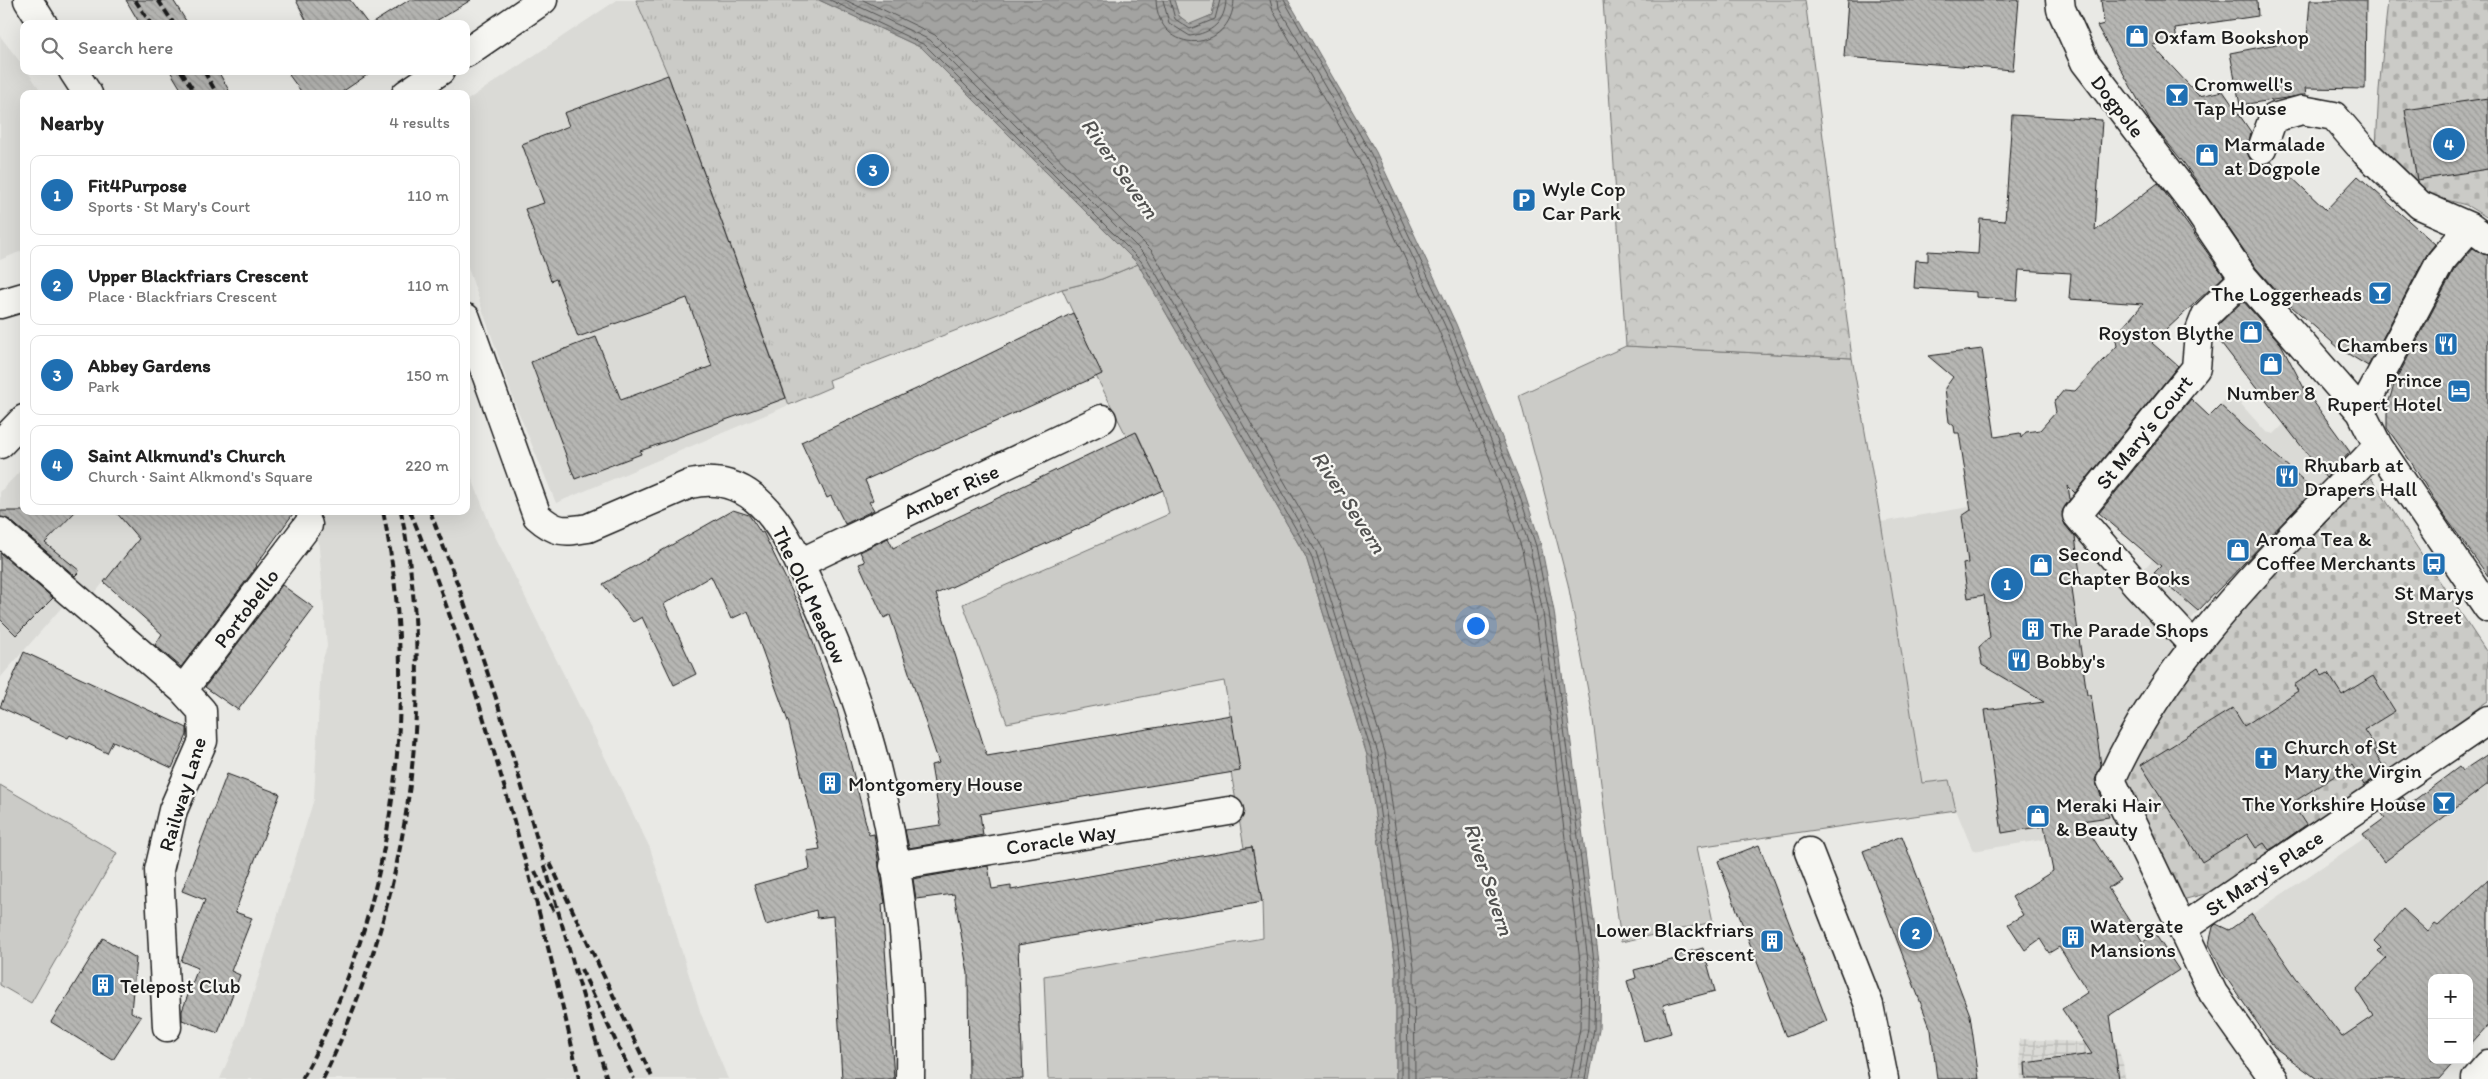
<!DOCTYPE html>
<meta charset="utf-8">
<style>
body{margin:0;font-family:Itim,sans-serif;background:#f6f6f6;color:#222}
.controls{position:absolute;right:15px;bottom:15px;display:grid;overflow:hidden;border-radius:10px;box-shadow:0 5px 20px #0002}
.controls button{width:45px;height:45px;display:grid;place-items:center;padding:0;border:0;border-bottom:1px solid #e0e0e0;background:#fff;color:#222;font:25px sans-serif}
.you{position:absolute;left:1475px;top:625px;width:18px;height:18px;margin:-12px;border:4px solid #fff;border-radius:50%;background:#1a73e8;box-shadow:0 0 0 8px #1a73e833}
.badge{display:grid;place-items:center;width:32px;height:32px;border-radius:50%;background:#1f6fb2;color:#fff;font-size:16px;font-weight:700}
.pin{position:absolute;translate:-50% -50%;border:2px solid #fff;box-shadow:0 1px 5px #0006}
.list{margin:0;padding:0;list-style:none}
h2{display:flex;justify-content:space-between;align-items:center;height:65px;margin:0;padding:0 20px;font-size:21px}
h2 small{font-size:16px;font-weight:400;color:#767676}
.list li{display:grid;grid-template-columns:32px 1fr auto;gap:15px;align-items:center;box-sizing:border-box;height:80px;margin:0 10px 10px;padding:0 10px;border:1px solid #e0e0e0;border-radius:10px}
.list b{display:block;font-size:19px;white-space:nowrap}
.list p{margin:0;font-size:16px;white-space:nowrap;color:#767676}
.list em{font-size:16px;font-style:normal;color:#767676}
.icon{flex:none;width:28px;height:28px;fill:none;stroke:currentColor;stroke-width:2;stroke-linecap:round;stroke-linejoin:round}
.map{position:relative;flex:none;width:2488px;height:1079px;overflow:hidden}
.search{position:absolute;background:#fff;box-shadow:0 5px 20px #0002;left:20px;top:20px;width:450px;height:55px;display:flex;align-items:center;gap:12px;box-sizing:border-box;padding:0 18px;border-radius:10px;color:#767676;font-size:19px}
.panel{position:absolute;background:#fff;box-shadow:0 5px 20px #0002;left:20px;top:90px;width:450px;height:425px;border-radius:10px}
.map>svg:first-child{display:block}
.built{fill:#dadad6}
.industrial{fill:url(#industrial-grid)}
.green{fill:#cbcbc7;stroke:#747472}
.forest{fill:url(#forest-crowns);stroke:#747472}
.cemetery{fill:url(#cemetery-stones);stroke:#747472}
.park{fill:url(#park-tufts);stroke:#747472}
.water{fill:url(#water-waves);stroke:#6d6d6c}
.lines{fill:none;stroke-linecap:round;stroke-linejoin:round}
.shore{stroke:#525251;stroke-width:1}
.building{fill:url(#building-back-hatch);stroke:#1c1c1c}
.minor-casing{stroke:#1c1c1c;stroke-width:31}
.major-casing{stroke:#1c1c1c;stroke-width:31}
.minor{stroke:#f6f6f2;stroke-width:28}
.major{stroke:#f6f6f2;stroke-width:28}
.rail{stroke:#1c1c1c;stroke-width:4;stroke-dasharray:8 4;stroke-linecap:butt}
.labels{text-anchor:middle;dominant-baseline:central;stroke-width:4.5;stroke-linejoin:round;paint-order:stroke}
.poi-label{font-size:21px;fill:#1c1c1c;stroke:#f6f6f2;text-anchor:start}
.street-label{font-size:21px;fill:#1c1c1c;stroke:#f6f6f2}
.water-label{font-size:22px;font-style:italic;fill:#525251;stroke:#f6f6f2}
</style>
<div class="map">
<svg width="2488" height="1079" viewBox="0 0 2488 1079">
<defs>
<pattern id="industrial-grid" width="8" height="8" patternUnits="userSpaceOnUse" patternTransform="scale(1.25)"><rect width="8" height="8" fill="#dadad6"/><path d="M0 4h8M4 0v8" fill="none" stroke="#babab7"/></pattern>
<pattern id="forest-crowns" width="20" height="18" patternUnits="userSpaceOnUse" patternTransform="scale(1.25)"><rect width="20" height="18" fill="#cbcbc7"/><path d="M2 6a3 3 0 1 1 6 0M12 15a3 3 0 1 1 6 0" fill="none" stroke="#aeaeaa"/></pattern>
<pattern id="cemetery-stones" width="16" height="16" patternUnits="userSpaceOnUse" patternTransform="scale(1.25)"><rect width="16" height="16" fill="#cbcbc7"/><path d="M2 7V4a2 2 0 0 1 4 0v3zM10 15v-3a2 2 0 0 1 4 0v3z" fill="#aeaeaa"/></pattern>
<pattern id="park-tufts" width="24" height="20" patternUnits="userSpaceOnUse" patternTransform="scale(1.25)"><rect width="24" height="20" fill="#cbcbc7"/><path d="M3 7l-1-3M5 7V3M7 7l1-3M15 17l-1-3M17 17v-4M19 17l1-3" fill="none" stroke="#aeaeaa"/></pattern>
<pattern id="water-waves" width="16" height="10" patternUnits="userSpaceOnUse" patternTransform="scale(1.25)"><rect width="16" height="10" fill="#a3a3a1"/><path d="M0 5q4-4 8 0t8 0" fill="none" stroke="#848482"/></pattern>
<pattern id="building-back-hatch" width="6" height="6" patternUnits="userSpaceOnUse" patternTransform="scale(1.25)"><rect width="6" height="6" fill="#b6b6b3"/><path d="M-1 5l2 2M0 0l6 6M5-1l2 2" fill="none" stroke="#9c9c99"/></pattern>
</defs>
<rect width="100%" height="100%" fill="#e9e9e5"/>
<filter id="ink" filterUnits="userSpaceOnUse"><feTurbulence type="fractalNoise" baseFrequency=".02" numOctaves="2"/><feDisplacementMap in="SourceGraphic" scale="10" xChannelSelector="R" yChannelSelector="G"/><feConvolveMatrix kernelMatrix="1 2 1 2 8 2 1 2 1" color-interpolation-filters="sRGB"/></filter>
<g filter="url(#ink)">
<path class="built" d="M617,0h19l32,75 121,330 -233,98 -41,-99 -49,-142v-161z
M0,36l24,31v4h3l16,23h-19v156l-24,10z
M2248,298l26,33 31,59 46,63 -153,158 -12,15 -79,152 8,50 -142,23 -17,-41 -7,-30 -27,3 -41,-261 194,-33 68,81 86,-96 -36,-41 38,-40 35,39 8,2 10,-10 -70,-89z
M466,463l26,67 158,318 51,166 27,65h-508l24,-56 70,-224 7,-135 6,-17 -11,-136h150z
M24,467v44h192l-75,104 -37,-33 -15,18 -13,-9 -76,87v-186z
M2488,754v271l-19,21v-68h-37v82h24l-17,19h-122l-52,-46 -42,-60 -14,-29 2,-9 5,-5h13l137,-93 -3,-3 31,-23 2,3 63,-47 3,5z"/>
<path class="industrial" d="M2019,1039l97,5 7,19 2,16h-104z"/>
<path class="green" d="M1174,0h41l-3,15 -22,10 -11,-9z
M1138,264l168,293 61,198 29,215v109h-348l-4,-103 219,-38 -1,-36 -10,-55 -8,1 -13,-76 9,-2 -16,-89 -217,42 -44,-119 206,-90 -6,-24 -26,-57 -10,4 -31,-61 5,-3 -39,-84 40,-10z
M1626,346l226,12 29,164 41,261 27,-3 7,30 -259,37 16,75 -92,20 -29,-230 -24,-128 -49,-189z
M0,785l117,68 -86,150 -31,-18z"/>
<path class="forest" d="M1603,0h202l47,358 -226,-12z"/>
<path class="cemetery" d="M2388,0h100v218l-22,-13 -38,-10 -52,-47 3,-58z
M2371,478l117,176v47l-272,190 -45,12 -52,-122 111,-172z"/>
<path class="park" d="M636,0h183l103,48 216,216 -36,15 -40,10 -233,91 2,7 -42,18 -121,-330z"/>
<path class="water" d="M819,0h355l5,16 11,8 22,-9 3,-15h73l88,152 80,172 68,168 17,53 13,66 46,358 -1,61 -10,49h-193v-109l-29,-215 -61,-198 -168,-293 -216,-216z"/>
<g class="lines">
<path class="shore" d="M830,0l95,45 216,216 170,294 61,199 29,215v110
M845,0l85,40 216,216 170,296 62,201 29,216 1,110
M863,0l72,35 217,216 171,298 62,203 29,216 1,111
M1156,0c2,58 76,53 78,0
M1163,0l6,23 21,13c22,-3 35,-14 36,-36
M1170,0l5,19 15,10 25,-10 5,-19
M1270,0l3,11 86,149 80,171 67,168 16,51 13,65 15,101 31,253 -1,59 -9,51
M1278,0l1,8 87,149 80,171 67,168 17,52 13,65 14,102 32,254 -1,59 -9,51
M1284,0l87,154 80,172 68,168 17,52 13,66 46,357 -1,60 -9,50"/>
</g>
<path class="building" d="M126,0h47l15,24h-48z
M296,0h54l18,24h-60z
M409,0h62l-40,24h-60z
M1848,0h171l-6,70 -169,-13z
M2101,0h156l1,16 -83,12 2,14 -25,3 47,51 24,-5 28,41 -4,19 3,8 7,5h7l7,-3 8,12 4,-4 43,41 32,-34 77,68 -8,10 -59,112 -28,-17 -56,-49 -28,-32 -72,-105 -33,-40 -54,-97 7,-2z
M2310,0h56l-1,89 -60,-1 1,7 -66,10 -10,-52 77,-15z
M170,71h48l13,23h-47z
M294,71h79l-34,23h-36l-14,-19z
M668,75l118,323 -146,53 1,3 -66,25 -44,-117 65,-25 25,63 91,-34 -25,-68 -109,39 -22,-58 -5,2 -26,-72 19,-6 -22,-59 47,-18 -5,-13z
M2488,98v71l-71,11 -12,-70z
M2012,115l90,5 -7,111 63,-48 66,93 -72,67 26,23 -103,127 -7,-7 2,13 -8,13 3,13 10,12 6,43 -10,2 16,113h4l10,70 -6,15 14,37 -27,4 38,59 -12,8 35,54 12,-8 24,36 -69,45 9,64h-93l-1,-16 67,-9 -30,-45 26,-17 -29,-45 -10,6 -9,-14 -15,11 -17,-26 15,-9 -11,-18 41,-26 -9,-45 -42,7 -17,-123 59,-8 -62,-37 -3,-18 11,-10 -6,-42 -16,3 -5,-34 5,-1 -6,-47 9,-6 -12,-77h-4l-1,-7 -5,-4 -4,-34 8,-11 -25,-21 54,-7 13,88 25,-4 1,5 5,-6 14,-2 16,-18 -2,-10 10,-12 11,1 42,-45 -2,-10 28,-32 -74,-5 2,-26 -52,-3 -2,30 -41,-3v-5l-62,-4 2,-28 12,1v-10l50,3 2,-35 25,2z
M2473,248l15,7v321l-47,-65 -30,-49 -24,-34v-21l8,-25 59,-112z
M2243,301l38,43 24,46 45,62 -24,26 -111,-143 4,-11z
M1073,313l29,61 -237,106 8,20 -4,2 5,8 -29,14 -14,-28 -4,2 -26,-56 137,-63z
M2191,399l18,17 11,-11 94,85 -116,121 -44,-38 7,-7 -62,-53z
M1136,432l27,58 -227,104 51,162 244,-41 9,56 -260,43 3,21 -74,13 -4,-18 36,-5 -10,-60 8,-2 -49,-148 -6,3 -25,-54 6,-2 -5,-10 28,-14 5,10z
M733,510l16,5 12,18 2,-1 40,82 34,96 32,125 5,-1 11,69 -3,1 12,175h-52l-9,-163 -16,2 -1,-8 -50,15 -12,-40 56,-16 -3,-18 13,-2 -31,-125 -41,-113 -17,8 -20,-43 -47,28 32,70 -22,11 -32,-68 -9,5 -30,-38z
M0,511h76l-31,32 35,28 -5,5 -65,-56 -10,-3z
M115,511h180l-39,54 1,1 -76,101 -26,-22 7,-11 -58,-52 35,-43z
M0,553l53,45 -37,37 -16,-16z
M282,585l32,23 -76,102 -33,-23z
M24,652l163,76v7l-15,33 -59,-27 -6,12 -37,-18 -2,3 -68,-31z
M2318,669l4,7 6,-3 14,22 31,-19 22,35 -31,19 13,19 -3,2 12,20 -22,14 -12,-20 -60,38 14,22 -30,21 -7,4 -5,-7 -8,5 -9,-14 -45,28 -61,-97 92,-57 11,18 54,-35 -4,-6z
M2488,754v30l-104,78 -21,-28 22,-16 -4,-6 22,-15 5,8 51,-38 3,4z
M227,774l53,20 -45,118 17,6 -21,53 9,4 -22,58 -36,-13v-9l16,-43 -17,-7 24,-61 -23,-9z
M1902,836l68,179 9,64h-42l-6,-49 -68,-179z
M1759,845l68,176 -41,16 -68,-176z
M1252,847l10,55 -244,43 5,134h-54l-1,-106 -14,-79 -38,5 -3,-20 75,-13 4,23 19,-3v4z
M2488,880v145l-19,21v-68h-37v82h24l-17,19h-122l-43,-32 -51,-74 -14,-29 4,-17 3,-3 13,6 23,-16 45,65 45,58 31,-21 -17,-26 30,-32 -8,-7 3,-3 -7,-7 29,-32 25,23 7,-8 3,2z
M103,938l33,20 -5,54 10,5 -28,43 -62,-38z
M1703,948l12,43 -52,14 8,28 -27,8 -17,-60 9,-3 -2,-8 45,-12 -1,-3z"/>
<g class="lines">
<g class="minor-casing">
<path id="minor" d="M2060,0l1,9 24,53 108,141 51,75 117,134 17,34 110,162
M2262,149l11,-31 29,-8 32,6 31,36 55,53 50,22 18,13
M0,304l24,-7
M466,318l71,198c19,17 27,16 51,12l102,-44c71,-16 100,58 123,109 20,44 38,88 52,134 33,110 47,238 45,352
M2361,412l80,-151 29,-34
M0,444l24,-25
M0,532l183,158 19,21 1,30 -30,69 -14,60 8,157
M800,563l302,-144
M2193,645l-57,-61 -59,-69 119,-147 3,-35 7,-18 38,-37
M183,690l125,-165
M1809,852l60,153 15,74
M894,866l335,-55
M2183,928l305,-208
M2274,1079l-61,-86 -102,-213c58,-130 171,-232 267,-334
M2476,1079l12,-14"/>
</g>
<g class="major-casing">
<path id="major" d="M28,0l15,24
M466,53l77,-53
M73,71l15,23
M406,94l34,-23"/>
</g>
<use href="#minor" class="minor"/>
<use href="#major" class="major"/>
<path class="rail" d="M135,0l16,24
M158,0l16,24
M181,71l15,23
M204,71l13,23
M410,511c37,90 67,183 94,275 28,98 54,194 75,293
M430,511l28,74 38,113 111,381
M550,863l103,216
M535,871l19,41
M581,969l53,110
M302,1079c92,-170 120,-379 81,-568
M323,1079c84,-174 116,-377 78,-568"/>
</g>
</g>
<defs>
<g id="shop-square" transform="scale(1.25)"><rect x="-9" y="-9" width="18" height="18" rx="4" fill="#1f6fb2" stroke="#f6f6f2"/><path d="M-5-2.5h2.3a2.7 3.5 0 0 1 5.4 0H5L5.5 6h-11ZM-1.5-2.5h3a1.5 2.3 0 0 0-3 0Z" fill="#fff"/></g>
<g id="bar-square" transform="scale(1.25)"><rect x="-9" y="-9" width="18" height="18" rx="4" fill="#1f6fb2" stroke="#f6f6f2"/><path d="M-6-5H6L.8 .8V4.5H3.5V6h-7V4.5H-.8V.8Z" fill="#fff"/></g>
<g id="parking-square" transform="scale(1.25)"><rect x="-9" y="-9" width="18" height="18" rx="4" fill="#1f6fb2" stroke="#f6f6f2"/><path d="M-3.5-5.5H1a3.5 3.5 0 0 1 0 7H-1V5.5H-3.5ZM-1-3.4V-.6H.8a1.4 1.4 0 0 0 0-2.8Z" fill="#fff"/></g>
<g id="restaurant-square" transform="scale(1.25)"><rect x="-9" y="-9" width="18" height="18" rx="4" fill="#1f6fb2" stroke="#f6f6f2"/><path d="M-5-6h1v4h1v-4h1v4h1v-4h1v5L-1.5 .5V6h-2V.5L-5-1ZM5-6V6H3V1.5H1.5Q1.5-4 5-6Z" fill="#fff"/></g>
<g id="hotel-square" transform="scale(1.25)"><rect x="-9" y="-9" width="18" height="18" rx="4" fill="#1f6fb2" stroke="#f6f6f2"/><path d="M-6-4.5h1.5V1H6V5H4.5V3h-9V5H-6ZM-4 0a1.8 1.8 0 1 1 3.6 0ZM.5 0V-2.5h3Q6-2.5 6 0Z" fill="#fff"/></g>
<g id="bus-square" transform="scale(1.25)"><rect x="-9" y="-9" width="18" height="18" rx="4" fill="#1f6fb2" stroke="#f6f6f2"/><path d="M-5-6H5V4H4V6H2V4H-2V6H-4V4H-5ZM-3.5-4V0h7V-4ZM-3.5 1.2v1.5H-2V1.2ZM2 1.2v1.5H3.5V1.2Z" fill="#fff"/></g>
<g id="building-square" transform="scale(1.25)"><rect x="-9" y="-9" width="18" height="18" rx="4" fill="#1f6fb2" stroke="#f6f6f2"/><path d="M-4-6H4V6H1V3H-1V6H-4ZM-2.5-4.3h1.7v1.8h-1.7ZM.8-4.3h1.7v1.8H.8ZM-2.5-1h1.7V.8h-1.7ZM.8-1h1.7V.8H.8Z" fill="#fff"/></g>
<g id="church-square" transform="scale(1.25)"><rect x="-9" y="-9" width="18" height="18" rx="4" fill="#1f6fb2" stroke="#f6f6f2"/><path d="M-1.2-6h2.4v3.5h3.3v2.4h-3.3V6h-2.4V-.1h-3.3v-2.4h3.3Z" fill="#fff"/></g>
</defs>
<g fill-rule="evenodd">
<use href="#shop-square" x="2137" y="36"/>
<use href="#bar-square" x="2177" y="95"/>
<use href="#shop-square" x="2207" y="155"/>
<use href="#parking-square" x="1524" y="200"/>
<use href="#bar-square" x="2380" y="293"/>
<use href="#shop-square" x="2251" y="332"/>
<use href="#restaurant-square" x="2446" y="344"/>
<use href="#shop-square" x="2271" y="364"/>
<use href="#hotel-square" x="2459" y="391"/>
<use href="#restaurant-square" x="2287" y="476"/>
<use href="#shop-square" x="2238" y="550"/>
<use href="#bus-square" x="2434" y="564"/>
<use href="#shop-square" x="2041" y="565"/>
<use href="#building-square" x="2033" y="629"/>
<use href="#restaurant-square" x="2019" y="660"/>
<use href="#church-square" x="2266" y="758"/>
<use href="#building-square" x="830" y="783"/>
<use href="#bar-square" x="2444" y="803"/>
<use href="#shop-square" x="2038" y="816"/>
<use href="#building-square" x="2073" y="937"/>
<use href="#building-square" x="1772" y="941"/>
<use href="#building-square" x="103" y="985"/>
</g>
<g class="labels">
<g class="poi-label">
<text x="2154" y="36">Oxfam Bookshop</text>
<text x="2194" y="83">Cromwell's<tspan x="2194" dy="24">Tap House</tspan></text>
<text x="2224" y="143">Marmalade<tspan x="2224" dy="24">at Dogpole</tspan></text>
<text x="1542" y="188">Wyle Cop<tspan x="1542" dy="24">Car Park</tspan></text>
<text x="2362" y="293" text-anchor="end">The Loggerheads</text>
<text x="2234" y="332" text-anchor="end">Royston Blythe</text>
<text x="2428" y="344" text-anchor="end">Chambers</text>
<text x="2442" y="379" text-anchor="end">Prince<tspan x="2442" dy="24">Rupert Hotel</tspan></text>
<text x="2271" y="392" text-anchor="middle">Number 8</text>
<text x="2304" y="464">Rhubarb at<tspan x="2304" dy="24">Drapers Hall</tspan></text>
<text x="2256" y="538">Aroma Tea &amp;<tspan x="2256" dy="24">Coffee Merchants</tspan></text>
<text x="2058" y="553">Second<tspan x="2058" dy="24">Chapter Books</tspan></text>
<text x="2434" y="592" text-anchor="middle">St Marys<tspan x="2434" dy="24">Street</tspan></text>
<text x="2050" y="629">The Parade Shops</text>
<text x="2036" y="660">Bobby's</text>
<text x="2284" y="746">Church of St<tspan x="2284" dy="24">Mary the Virgin</tspan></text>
<text x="848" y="783">Montgomery House</text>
<text x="2426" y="803" text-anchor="end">The Yorkshire House</text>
<text x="2056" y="804">Meraki Hair<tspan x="2056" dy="24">&amp; Beauty</tspan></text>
<text x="2090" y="925">Watergate<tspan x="2090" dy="24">Mansions</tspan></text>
<text x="1754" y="929" text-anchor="end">Lower Blackfriars<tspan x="1754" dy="24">Crescent</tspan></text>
<text x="120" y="985">Telepost Club</text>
</g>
<g class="street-label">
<text transform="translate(2118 106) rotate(52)">Dogpole</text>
<text transform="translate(2144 432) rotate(-51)">St Mary's Court</text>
<text transform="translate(951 491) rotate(-25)">Amber Rise</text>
<text transform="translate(810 595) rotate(65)">The Old Meadow</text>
<text transform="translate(246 608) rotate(-53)">Portobello</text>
<text transform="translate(182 794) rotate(-73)">Railway Lane</text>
<text transform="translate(1061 839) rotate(-9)">Coracle Way</text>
<text transform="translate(2264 873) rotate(-34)">St Mary's Place</text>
</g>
<g class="water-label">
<text transform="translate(1120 168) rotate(55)">River Severn</text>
<text transform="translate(1349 502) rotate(57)">River Severn</text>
<text transform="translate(1489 879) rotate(72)">River Severn</text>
</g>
</g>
</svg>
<div class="controls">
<button>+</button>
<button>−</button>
</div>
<div class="you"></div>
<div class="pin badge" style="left:2007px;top:584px">1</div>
<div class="pin badge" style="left:1916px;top:933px">2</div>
<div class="pin badge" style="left:873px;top:170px">3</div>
<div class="pin badge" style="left:2449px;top:144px">4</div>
<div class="search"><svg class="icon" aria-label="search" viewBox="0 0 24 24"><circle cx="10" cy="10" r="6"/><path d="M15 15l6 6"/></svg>Search here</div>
<section class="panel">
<h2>Nearby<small>4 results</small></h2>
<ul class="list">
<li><span class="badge">1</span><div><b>Fit4Purpose</b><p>Sports · St Mary's Court</p></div><em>110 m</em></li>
<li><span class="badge">2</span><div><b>Upper Blackfriars Crescent</b><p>Place · Blackfriars Crescent</p></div><em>110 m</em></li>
<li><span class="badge">3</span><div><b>Abbey Gardens</b><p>Park</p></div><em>150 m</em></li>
<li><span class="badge">4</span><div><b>Saint Alkmund's Church</b><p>Church · Saint Alkmond's Square</p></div><em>220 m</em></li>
</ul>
</section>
</div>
